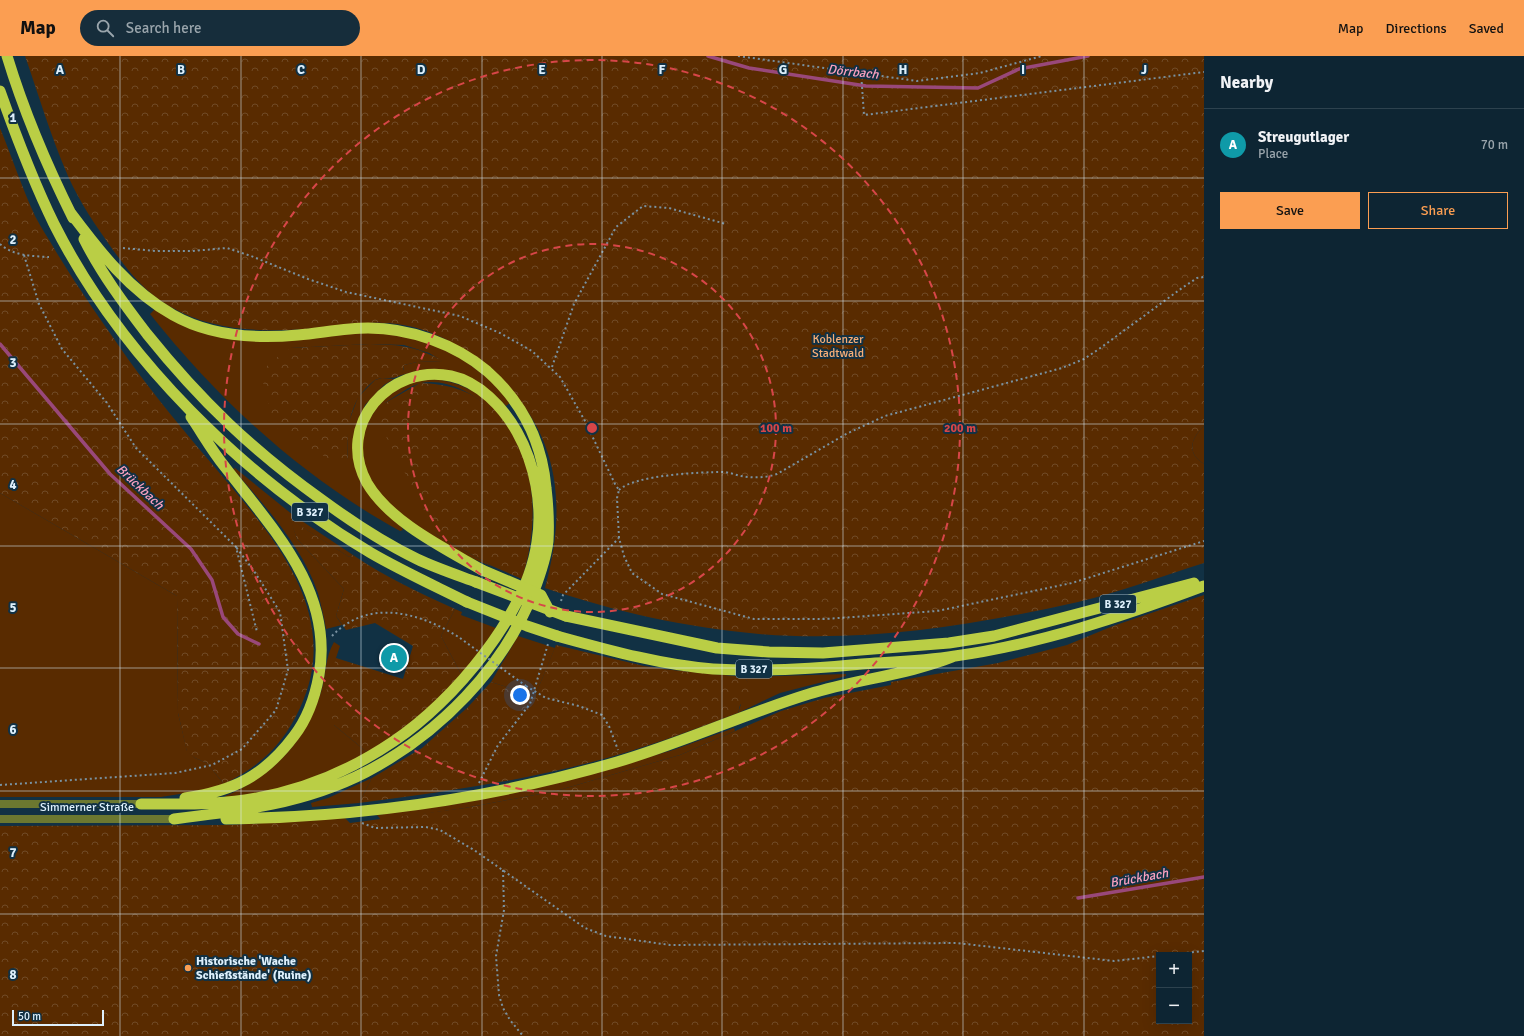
<!DOCTYPE html>
<meta charset="utf-8">
<style>
body{margin:0;font-family:Signika,sans-serif;background:#162d3b;color:#f1f3f6}
.controls{position:absolute;right:12px;bottom:12px;display:grid;overflow:hidden;border-radius:0px;box-shadow:0 4px 16px #0002}
.controls button{width:36px;height:36px;display:grid;place-items:center;padding:0;border:0;border-bottom:1px solid #2d424e;background:#0d2533;color:#f1f3f6;font:20px sans-serif}
.scale{position:absolute;left:12px;bottom:10px;width:92px;box-sizing:border-box;padding-left:4px;border:2px solid #def0fc;border-top:0;font-size:11px;line-height:14px;white-space:nowrap;color:#def0fc;-webkit-text-stroke:3px #113144;paint-order:stroke}
.you{position:absolute;left:520px;top:639px;width:14px;height:14px;margin:-10px;border:3px solid #fff;border-radius:50%;background:#1a73e8;box-shadow:0 0 0 6px #1a73e833}
.badge{display:grid;place-items:center;width:26px;height:26px;border-radius:50%;background:#fb9e52;color:#fff;font-size:13px;font-weight:700}
.pin{position:absolute;translate:-50% -50%;border:2px solid #fff;box-shadow:0 1px 4px #0006}
.list{margin:0;padding:0;list-style:none}
h2{display:flex;justify-content:space-between;align-items:center;height:52px;margin:0;padding:0 16px;font-size:17px}
h2 small{font-size:13px;font-weight:400;color:#9aa5ac}
.list li{display:grid;grid-template-columns:26px 1fr auto;gap:12px;align-items:center;box-sizing:border-box;height:72px;padding:0 16px;border-top:1px solid #2d424e}
.list b{display:block;font-size:15px;white-space:nowrap}
.list p{margin:0;font-size:13px;white-space:nowrap;color:#9aa5ac}
.list em{font-size:13px;font-style:normal;color:#9aa5ac}
.actions{display:flex;gap:8px;padding:12px 16px}
.actions a{flex:1;padding:9px 0;border:1px solid #fb9e52;border-radius:0px;text-align:center;font-size:14px;color:#fb9e52}
.actions .main{background:#fb9e52;color:#111}
.icon{flex:none;width:22px;height:22px;fill:none;stroke:currentColor;stroke-width:2;stroke-linecap:round;stroke-linejoin:round}
.map{position:relative;flex:none;width:1204px;height:980px;overflow:hidden}
header{display:flex;align-items:center;gap:24px;box-sizing:border-box;height:56px;padding:0 20px;background:#fb9e52;color:#111}
header strong{font-size:19px}
nav{display:flex;gap:22px;margin-inline-start:auto;font-size:14px}
.search{width:280px;height:36px;background:#162d3b;display:flex;align-items:center;gap:10px;box-sizing:border-box;padding:0 14px;border-radius:22px;color:#9aa5ac;font-size:15px}
main{display:flex}
aside{flex:1;background:#0d2533}
.map>svg:first-child{display:block}
.grass{fill:#592b00}
.forest{fill:url(#forest-crowns);fill-rule:evenodd}
.lines{fill:none;stroke-linecap:round;stroke-linejoin:round}
.stream{stroke:#99487a;stroke-width:3.5}
.building{fill:url(#building-back-hatch)}
.path{stroke:#7992a1;stroke-width:2;stroke-dasharray:2 3;stroke-linecap:butt}
.tertiary{stroke:#6c7830;stroke-width:8}
.trunk{stroke:#bace45;stroke-width:11}
.path-bridge{stroke:#7992a1;stroke-width:2;stroke-dasharray:2 3;stroke-linecap:butt}
.trunk-bridge{stroke:#bace45;stroke-width:11}
.grid{fill:none;stroke:#def0fc;stroke-width:1;stroke-opacity:0.55}
.ring{fill:none;stroke:#d74648;stroke-width:2;stroke-dasharray:7 5}
.poi-dot{fill:#fb9e52;stroke:#113144;stroke-width:1.5}
.labels{text-anchor:middle;dominant-baseline:central;stroke-width:4;stroke-linejoin:round;paint-order:stroke}
.shield{fill:#113144;stroke:#a0b7c5;stroke-width:1}
.shield-label{font-size:11px;font-weight:bold;fill:#def0fc}
.park-label{font-size:12px;fill:#f8af78;stroke:#113144}
.street-label{font-size:12px;fill:#def0fc;stroke:#113144}
.poi-label{font-size:12px;font-weight:bold;fill:#def0fc;stroke:#113144;text-anchor:start}
.water-label{font-size:13px;font-style:italic;fill:#faa1c0;stroke:#113144}
.grid-label{font-size:13px;text-anchor:middle;font-weight:bold;fill:#def0fc;stroke:#113144;stroke-width:4;stroke-linejoin:round;paint-order:stroke}
.centre{fill:#d74648;stroke:#113144;stroke-width:2}
.ring-label{font-size:12px;text-anchor:middle;font-weight:bold;fill:#d74648;stroke:#113144;stroke-width:4;stroke-linejoin:round;paint-order:stroke}
</style>
<header>
<strong>Map</strong>
<div class="search"><svg class="icon" aria-label="search" viewBox="0 0 24 24"><circle cx="10" cy="10" r="6"/><path d="M15 15l6 6"/></svg>Search here</div>
<nav><a>Map</a><a>Directions</a><a>Saved</a></nav>
</header>
<main>
<div class="map">
<svg width="1204" height="980" viewBox="0 0 1204 980">
<defs>
<pattern id="forest-crowns" width="20" height="18" patternUnits="userSpaceOnUse"><rect width="20" height="18" fill="#592b00"/><path d="M2 6a3 3 0 1 1 6 0M12 15a3 3 0 1 1 6 0" fill="none" stroke="#704a26"/></pattern>
<pattern id="building-back-hatch" width="6" height="6" patternUnits="userSpaceOnUse"><rect width="6" height="6" fill="#98adcc"/><path d="M-1 5l2 2M0 0l6 6M5-1l2 2" fill="none" stroke="#8394ac"/></pattern>
</defs>
<rect width="100%" height="100%" fill="#113144"/>
<path class="grass" d="M156,252l44,23 183,2 43,8 34,16 30,23 21,22 -5,4c-19,-21 -45,-35 -73,-37 -11,0 -24,4 -34,7l5,-7v-4l13,-3 25,-1 -13,-8 -25,-8 -34,-1 -79,4 57,112 -1,-33 11,-30 17,-17 7,-2 12,1 -10,6 -19,20 -9,22 -3,25 2,13 47,63 1,2 -3,1c-97,-53 -181,-130 -250,-217z
M434,323c22,3 40,10 57,25l-2,6c-15,-18 -45,-32 -68,-27 -12,3 -26,14 -36,20l52,132 55,31c-35,-11 -91,-46 -114,-75 -17,-21 -22,-56 -4,-79 4,-6 9,-14 14,-19 13,-11 31,-12 46,-14z
M1204,370v38c-18,-11 -13,-26 0,-38z
M235,412l58,47 60,40 -4,2 -58,-37 6,19 47,50 -8,27 6,9 -16,4c-2,-12 -5,-24 -8,-36 -16,-47 -53,-87 -85,-124z
M0,437l177,103 1,117 9,38 8,7 12,5 17,21 -13,5 -50,8h-161z
M455,553l7,3 -1,3 35,13 -34,48 -21,-40z
M518,580l37,12 -20,48 -44,-14z
M334,586l6,4 -4,12 -2,67 34,28 -21,11 -62,24 -59,10 -1,-2c48,-20 80,-54 96,-104 5,-17 4,-35 13,-50z
M846,618v2l-66,17 -42,20 10,-30 -4,-6z
M734,672l1,3 -55,24 -124,36 -91,17 -84,12 -4,-5 79,-11 130,-29 87,-25z
M372,722l-13,25 -47,4 -1,-4 17,-5z"/>
<path class="forest" d="M25,0h1179v370c-13,12 -18,27 0,38v99c-42,13 -84,29 -126,39 -102,23 -213,41 -319,32 -75,-7 -143,-22 -214,-46 25,-91 12,-168 -66,-227 -28,-22 -59,-37 -96,-38 -17,-1 -35,2 -52,4 -56,5 -112,8 -162,-21 -24,-14 -40,-34 -56,-56 -17,-24 -33,-47 -45,-74 -17,-39 -29,-80 -43,-120z
M0,72c12,29 22,60 35,88 6,12 14,23 20,34 23,38 48,73 73,109 26,36 55,71 84,105 57,68 133,148 88,244 -17,37 -40,58 -76,76l-17,-21 -12,-5 -8,-6 -9,-39 -1,-117 -177,-103z
M370,288c32,1 45,2 73,17l-26,1 -13,3c-1,20 -19,9 -29,15 -5,3 -14,13 -17,18 -11,20 -11,41 -10,63l-19,-2 -55,-33 -13,-52 9,-12 21,-14z
M420,327c26,1 51,6 69,26l2,-5c6,7 12,14 17,21 30,46 30,103 14,154l-30,-13 -55,-31 -59,-114 7,-18z
M290,463l59,38 4,-2c32,22 67,38 102,54l-14,27 21,40c-30,30 -59,54 -94,77l-34,-28 -9,-30 11,-37 67,21 10,-33 -38,-23 -29,7 -10,-14 8,-27 -47,-50z
M1204,539v441h-1204v-210l231,-1 114,-7 5,5 115,-15 91,-17 124,-36 101,-44 43,-13 67,-13v-3l107,-19 69,-18 46,-19zM1159,899h30v66h-30z
M556,589l88,21 28,4 72,7 12,16 -16,12 -2,8c-48,18 -96,36 -146,49 -76,20 -155,31 -233,41l13,-25 50,-30 46,-41 23,-25 44,14z"/>
<g class="lines">
<path class="stream" d="M708,0l41,12 117,18 112,2 41,-19 69,-13
M0,288l110,130 81,75 21,31 11,37 15,17 21,10
M1078,842l126,-21"/>
</g>
<path class="building" d="M387,588l20,6 -7,22 -20,-6z"/>
<g class="lines">
<path class="path" d="M738,0l179,25 63,-8 62,-17
M861,16l3,43 340,-43
M0,188c13,12 32,12 49,13
M123,192l32,3h37l35,-3 24,8 57,23 38,13 114,24 40,17 32,18 28,26 25,44 30,63 4,6 -2,8 2,40 5,18 8,17 30,21 92,25h71l112,-8 135,-28 132,-42
M24,199l15,49 23,45 45,54 29,45 100,99 21,85
M552,311l22,-63 42,-77 27,-21 26,2 57,16
M619,434c15,-15 82,-18 104,-18 6,0 12,3 18,4 12,2 24,2 36,-2l69,-40 39,-18 177,-48 22,-9 15,-10 83,-61 15,-10 7,-1
M561,545l2,-6 56,-57
M332,580c36,-38 88,-24 128,2
M526,630l20,12 33,8 23,9 7,11 9,24
M479,727l19,-38 32,-41 18,-60
M0,729l175,-12 37,-8 30,-16 34,-39 12,-40 -8,-58 -26,-41 -18,-24
M362,767l13,5 51,-1 14,3 34,20 111,78 21,8 64,9 287,-2 157,18 45,-5
M503,814l1,40 -8,46 3,39 4,13 7,12 13,16
M1167,899l37,-4"/>
<path class="tertiary" d="M0,748h141
M0,763h174"/>
<path class="trunk" d="M7,0c17,56 40,110 66,162
M0,35c16,45 33,90 54,133 67,133 189,253 317,329 31,18 64,33 96,49
M70,156c30,40 59,78 103,103 37,21 83,24 125,20 23,-2 47,-7 70,-7 42,0 87,16 119,43 35,31 55,71 59,117 2,17 3,35 2,53 -2,17 -8,34 -14,50 -31,78 -95,143 -168,181 -60,31 -126,39 -192,47
M84,183c17,34 40,65 63,95 53,66 106,117 175,166 30,22 62,43 95,59 19,9 40,16 59,23
M566,560l151,32 52,4 54,1 126,-10 45,-7 200,-53
M557,580c51,14 104,29 156,33 50,3 100,0 149,-5 31,-2 63,-3 93,-8 85,-12 169,-40 249,-70
M185,742c49,-7 79,-22 109,-62 14,-18 21,-39 25,-61 15,-84 -47,-147 -94,-208 -13,-16 -23,-34 -34,-50
M141,748c35,0 70,1 104,-4 54,-8 105,-29 149,-59 59,-39 133,-127 143,-199 6,-36 -2,-78 -20,-110 -14,-25 -38,-50 -66,-56 -61,-13 -116,49 -84,107 23,39 77,65 115,87
M226,763c133,-2 264,-20 391,-57 65,-19 127,-48 192,-68 48,-15 99,-19 146,-38"/>
<path class="path-bridge" d="M460,582l66,48"/>
<path class="trunk-bridge" d="M482,514l59,25 9,17
M476,526l90,34
M467,546l60,24 30,10"/>
</g>
<path class="grid" d="M120,0v980M241,0v980M361,0v980M482,0v980M602,0v980M722,0v980M843,0v980M963,0v980M1084,0v980M0,122h1204M0,245h1204M0,368h1204M0,490h1204M0,612h1204M0,735h1204M0,858h1204"/>
<g class="ring">
<circle cx="592" cy="372" r="184"/>
<circle cx="592" cy="372" r="368"/>
</g>
<circle class="poi-dot" cx="188" cy="912" r="4"/>
<g class="labels">
<g class="shield">
<rect x="292" y="447" width="36" height="18" rx="3"/>
<rect x="1100" y="539" width="36" height="18" rx="3"/>
<rect x="736" y="604" width="36" height="18" rx="3"/>
</g>
<g class="shield-label">
<text x="310" y="456">B 327</text>
<text x="1118" y="548">B 327</text>
<text x="754" y="613">B 327</text>
</g>
<g class="park-label">
<text x="838" y="283">Koblenzer<tspan x="838" dy="14">Stadtwald</tspan></text>
</g>
<g class="street-label">
<text x="87" y="751">Simmerner Straße</text>
</g>
<g class="poi-label">
<text x="196" y="905">Historische 'Wache<tspan x="196" dy="14">Schießstände' (Ruine)</tspan></text>
</g>
<g class="water-label">
<text transform="translate(853 16) rotate(6)">Dörrbach</text>
<text transform="translate(140 431) rotate(43)">Brückbach</text>
<text transform="translate(1139 822) rotate(-10)">Brückbach</text>
</g>
</g>
<g class="grid-label">
<text x="60" y="18">A</text>
<text x="181" y="18">B</text>
<text x="301" y="18">C</text>
<text x="421" y="18">D</text>
<text x="542" y="18">E</text>
<text x="662" y="18">F</text>
<text x="783" y="18">G</text>
<text x="903" y="18">H</text>
<text x="1023" y="18">I</text>
<text x="1144" y="18">J</text>
<text x="13" y="66">1</text>
<text x="13" y="188">2</text>
<text x="13" y="311">3</text>
<text x="13" y="433">4</text>
<text x="13" y="556">5</text>
<text x="13" y="678">6</text>
<text x="13" y="801">7</text>
<text x="13" y="923">8</text>
</g>
<circle cx="592" cy="372" r="6" class="centre"/>
<g class="ring-label">
<text x="776" y="376">100 m</text>
<text x="960" y="376">200 m</text>
</g>
</svg>
<div class="controls">
<button>+</button>
<button>−</button>
</div>
<div class="scale">50 m</div>
<div class="you"></div>
<div class="pin badge" style="left:394px;top:602px;background:#0f9aa8">A</div>
</div>
<aside>
<h2>Nearby<small></small></h2>
<ul class="list">
<li><span class="badge" style="background:#0f9aa8">A</span><div><b>Streugutlager</b><p>Place</p></div><em>70 m</em></li>
</ul>
<div class="actions"><a class="main">Save</a><a>Share</a></div>
</aside>
</main>
